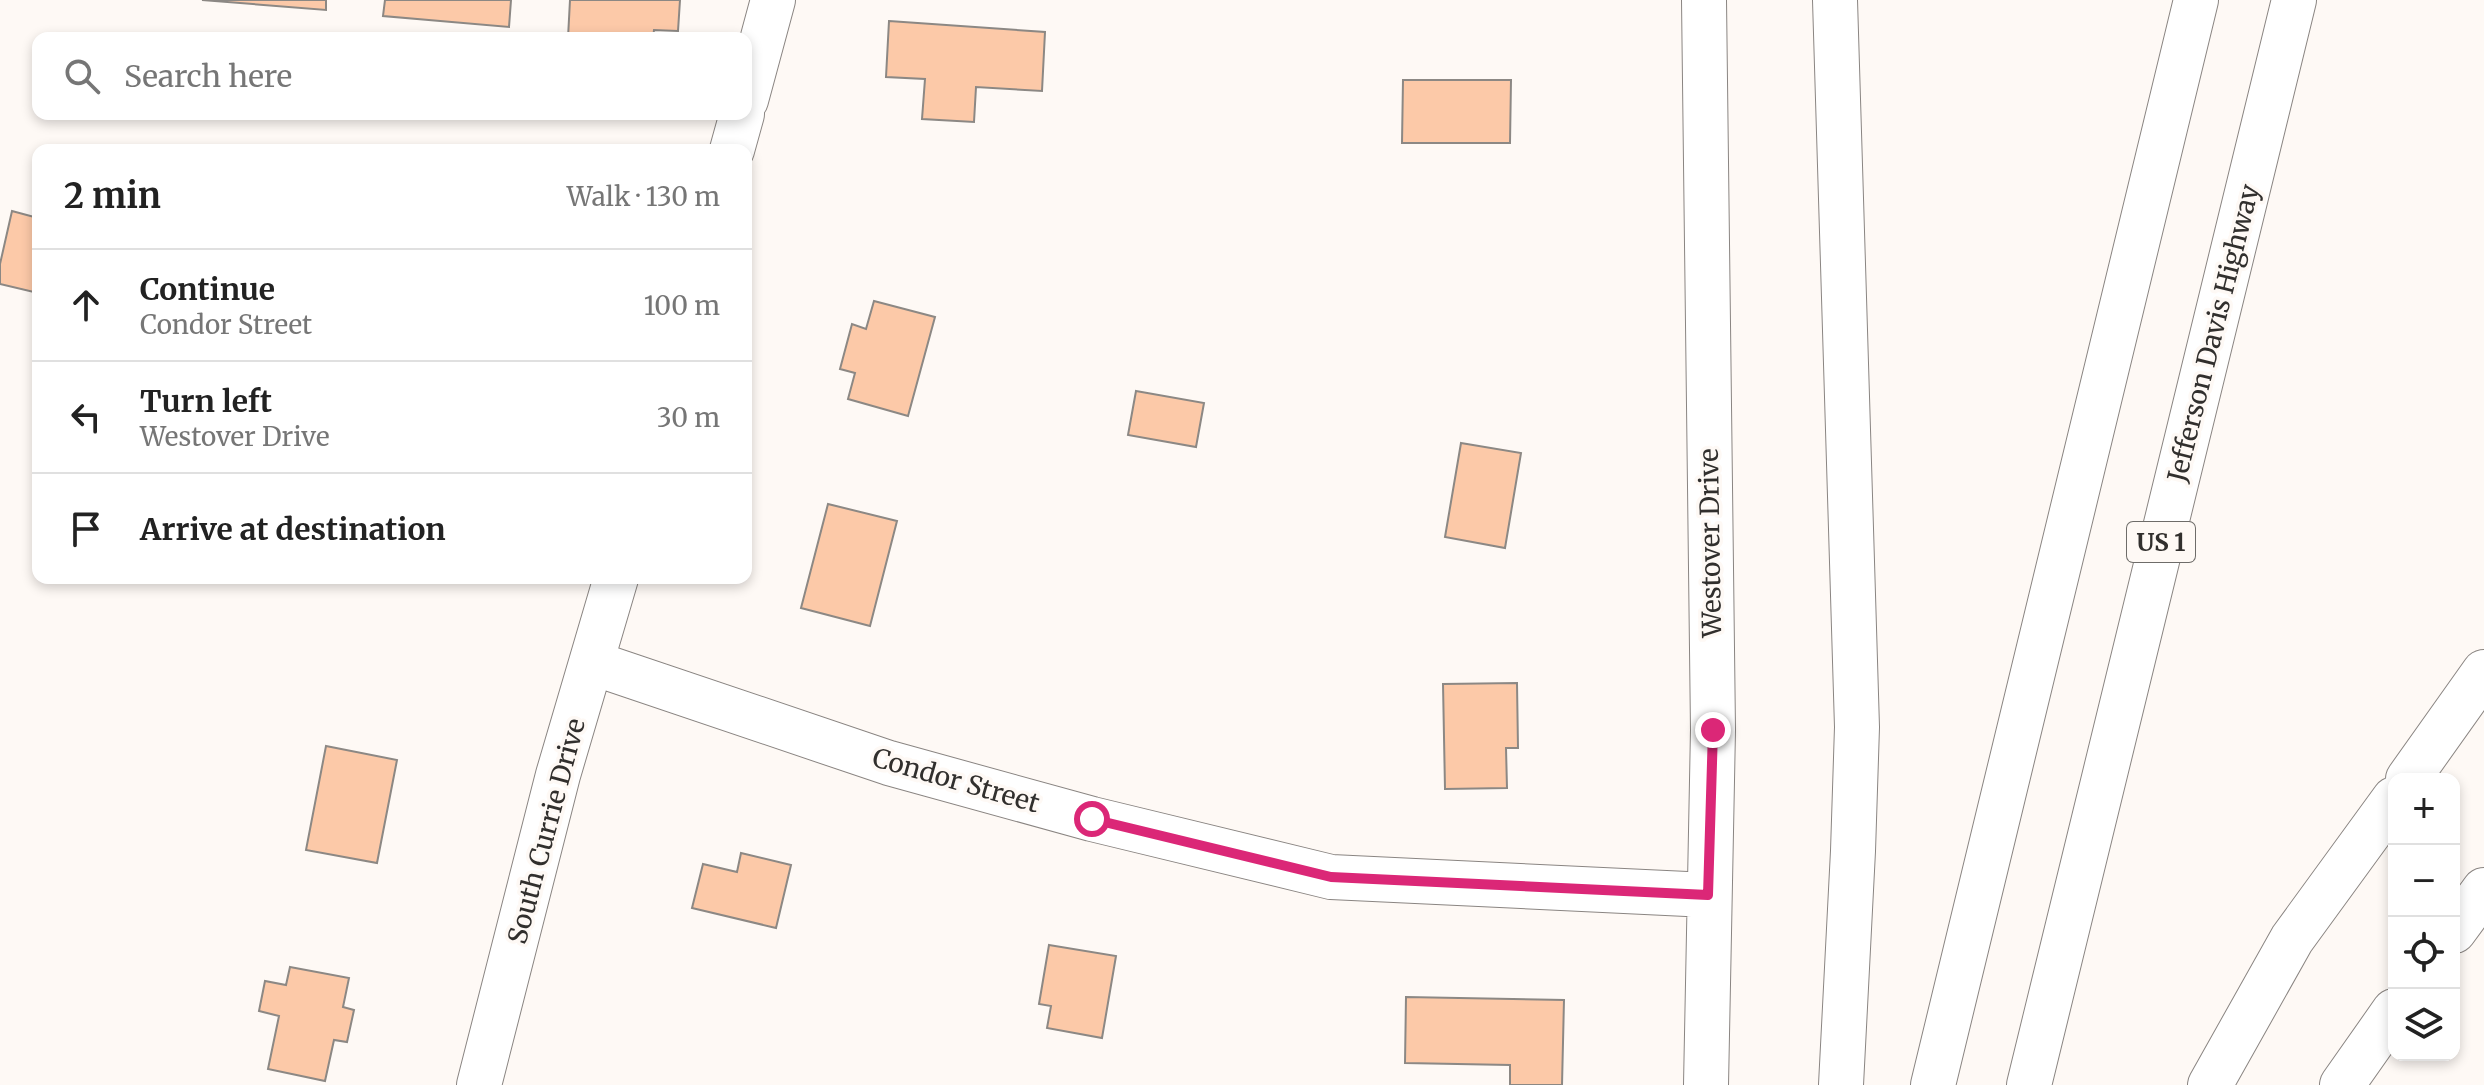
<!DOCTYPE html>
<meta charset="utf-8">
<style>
body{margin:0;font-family:Merriweather,serif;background:#f6f6f6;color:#222}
.controls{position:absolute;right:24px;bottom:24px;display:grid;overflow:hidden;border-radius:16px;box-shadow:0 4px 12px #0003}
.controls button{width:72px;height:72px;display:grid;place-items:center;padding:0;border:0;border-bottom:2px solid #e0e0e0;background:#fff;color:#222;font:40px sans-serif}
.stop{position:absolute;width:24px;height:24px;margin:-18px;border:6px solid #db2777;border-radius:50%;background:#fff}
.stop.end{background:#db2777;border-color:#fff;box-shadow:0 2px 8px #0008}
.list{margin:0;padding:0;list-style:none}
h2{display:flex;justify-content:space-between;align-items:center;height:104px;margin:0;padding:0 32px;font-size:34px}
h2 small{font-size:26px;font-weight:400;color:#767676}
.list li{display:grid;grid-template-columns:52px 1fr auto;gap:24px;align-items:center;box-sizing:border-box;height:112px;padding:0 32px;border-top:2px solid #e0e0e0}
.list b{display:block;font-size:30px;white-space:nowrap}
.list p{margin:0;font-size:26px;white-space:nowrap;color:#767676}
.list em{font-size:26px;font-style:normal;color:#767676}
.icon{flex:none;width:44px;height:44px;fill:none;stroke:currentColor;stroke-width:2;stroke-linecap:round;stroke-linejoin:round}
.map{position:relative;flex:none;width:2484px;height:1085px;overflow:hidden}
.search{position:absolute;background:#fff;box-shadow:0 4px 12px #0003;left:32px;top:32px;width:720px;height:88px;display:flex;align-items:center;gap:20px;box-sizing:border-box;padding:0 28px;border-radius:16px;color:#767676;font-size:30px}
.panel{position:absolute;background:#fff;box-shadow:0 4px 12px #0003;left:32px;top:144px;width:720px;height:440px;border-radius:16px}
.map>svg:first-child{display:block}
.building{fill:#fcc9a8;stroke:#8c8884;stroke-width:2}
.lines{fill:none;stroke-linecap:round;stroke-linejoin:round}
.minor-casing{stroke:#8a8582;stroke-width:46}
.highway-casing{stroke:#8a8582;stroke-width:46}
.minor{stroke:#fff;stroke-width:44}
.highway{stroke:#fff;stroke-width:44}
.route{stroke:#db2777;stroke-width:10}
.labels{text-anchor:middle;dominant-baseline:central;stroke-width:7;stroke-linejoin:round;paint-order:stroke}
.shield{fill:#fef9f5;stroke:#6e6c69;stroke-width:2}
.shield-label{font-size:24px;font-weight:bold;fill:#312f2d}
.street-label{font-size:26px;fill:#312f2d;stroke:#fef9f5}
</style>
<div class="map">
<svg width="2484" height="1085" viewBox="0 0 2484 1085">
<rect width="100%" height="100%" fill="#fef9f5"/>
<path class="building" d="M202,0h124v10z
M385,0h126l-2,27 -126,-11z
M570,0h110l-2,31 -24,-1 -1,8h-85z
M889,21l156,11 -3,59 -66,-4 -2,35 -52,-3 3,-40 -39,-2z
M1403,80h108l-1,63h-108z
M12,211l26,7v75l-38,-9v-20z
M874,301l61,16 -27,99 -60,-17 7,-26 -15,-4 12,-45 14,5z
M1136,391l68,12 -8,44 -68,-12z
M1461,443l60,10 -16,95 -60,-11z
M828,504l69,17 -27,105 -69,-18z
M1517,683l1,65h-12l1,40 -62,1 -2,-105z
M326,746l71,14 -20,103 -71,-13z
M741,853l50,12 -15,63 -84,-20 11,-44 34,8z
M1049,945l67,11 -14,82 -55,-10 4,-22 -12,-2z
M290,967l59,11 -6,29 11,3 -7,32 -13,-2 -9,41 -57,-12 11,-53 -20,-5 6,-30 21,4z
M1406,997l158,3 -2,85h-52v-20l-105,-2z"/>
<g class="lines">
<g class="minor-casing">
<path id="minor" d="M1704,0l9,730 -7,355
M746,100l27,-100
M732,150l10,-36
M593,663l296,100 203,56 239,58 377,18
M2454,931l30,-41
M479,1085l79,-310 58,-197
M2342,1085l52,-74"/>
</g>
<g class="highway-casing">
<path id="highway" d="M1835,0l22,727 -4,124 -12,234
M2408,779l76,-107
M1933,1085l263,-1085
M2029,1085l265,-1085
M2210,1085l82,-146 102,-140"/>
</g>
<use href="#minor" class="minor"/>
<use href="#highway" class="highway"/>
</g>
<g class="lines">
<path class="route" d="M1092,819l239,58 377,18 5,-165"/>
</g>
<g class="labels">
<rect class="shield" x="2127" y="522" width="68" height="40" rx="6"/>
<g class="shield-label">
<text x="2161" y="542">US 1</text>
</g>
<g class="street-label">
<text transform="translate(2213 333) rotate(-76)">Jefferson Davis Highway</text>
<text transform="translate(1710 543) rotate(-91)">Westover Drive</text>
<text transform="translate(956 780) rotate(16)">Condor Street</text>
<text transform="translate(546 831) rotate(-75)">South Currie Drive</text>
</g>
</g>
</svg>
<div class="controls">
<button>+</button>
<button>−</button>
<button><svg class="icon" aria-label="locate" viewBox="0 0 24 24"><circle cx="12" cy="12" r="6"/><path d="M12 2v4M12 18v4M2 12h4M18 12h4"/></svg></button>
<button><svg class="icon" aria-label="layers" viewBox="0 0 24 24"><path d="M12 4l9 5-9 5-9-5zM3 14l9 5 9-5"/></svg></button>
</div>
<div class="stop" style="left:1092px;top:819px"></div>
<div class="stop end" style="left:1713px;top:730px"></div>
<div class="search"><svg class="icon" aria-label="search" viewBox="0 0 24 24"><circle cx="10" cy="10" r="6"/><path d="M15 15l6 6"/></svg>Search here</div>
<section class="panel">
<h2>2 min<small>Walk · 130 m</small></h2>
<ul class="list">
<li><svg class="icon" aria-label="ahead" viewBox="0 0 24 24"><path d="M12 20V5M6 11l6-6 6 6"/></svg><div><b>Continue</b><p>Condor Street</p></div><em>100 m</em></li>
<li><svg class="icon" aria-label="left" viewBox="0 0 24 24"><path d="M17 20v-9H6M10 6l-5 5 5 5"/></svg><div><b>Turn left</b><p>Westover Drive</p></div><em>30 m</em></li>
<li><svg class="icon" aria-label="arrive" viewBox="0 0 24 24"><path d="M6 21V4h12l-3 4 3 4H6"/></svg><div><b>Arrive at destination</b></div></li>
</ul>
</section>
</div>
